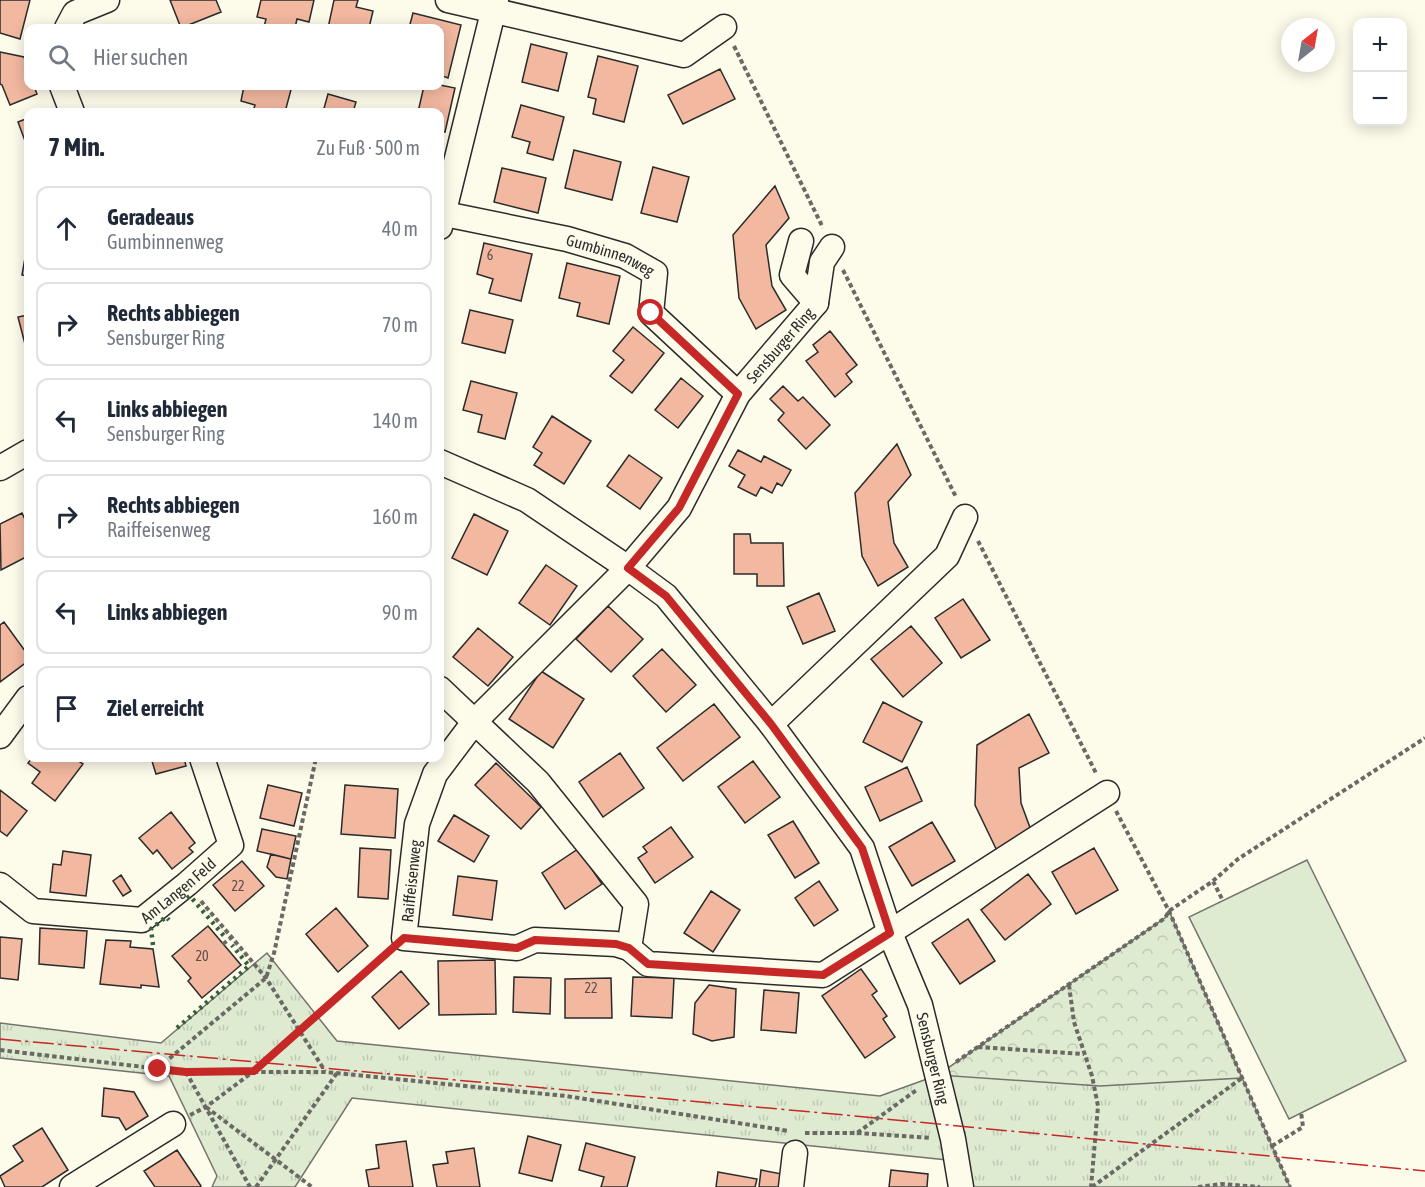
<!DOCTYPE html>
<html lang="de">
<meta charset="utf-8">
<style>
body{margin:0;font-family:"Asap Condensed",sans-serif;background:#f2f2f3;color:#1f2937}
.controls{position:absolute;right:18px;top:18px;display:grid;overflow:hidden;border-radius:12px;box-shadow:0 3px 15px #0003}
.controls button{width:54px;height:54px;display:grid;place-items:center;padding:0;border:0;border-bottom:2px solid #e0e1e3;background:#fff;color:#1f2937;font:30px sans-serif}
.compass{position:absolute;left:1281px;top:18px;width:54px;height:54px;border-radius:50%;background:#fff;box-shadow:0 3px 15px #0003;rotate:31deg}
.stop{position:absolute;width:18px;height:18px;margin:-14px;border:4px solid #c62828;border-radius:50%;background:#fff}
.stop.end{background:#c62828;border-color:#fff;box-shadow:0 2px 6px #0008}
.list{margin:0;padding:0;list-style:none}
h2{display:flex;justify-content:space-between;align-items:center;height:78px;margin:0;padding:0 24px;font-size:26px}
h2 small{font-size:20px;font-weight:400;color:#747a83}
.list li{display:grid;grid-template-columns:39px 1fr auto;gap:18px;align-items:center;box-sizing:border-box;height:84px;margin:0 12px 12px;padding:0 12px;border:2px solid #e0e1e3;border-radius:12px}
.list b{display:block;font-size:22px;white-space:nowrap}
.list p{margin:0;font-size:20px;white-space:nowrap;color:#747a83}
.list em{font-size:20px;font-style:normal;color:#747a83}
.icon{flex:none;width:33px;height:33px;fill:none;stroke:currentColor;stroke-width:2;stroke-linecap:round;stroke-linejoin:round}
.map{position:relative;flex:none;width:1425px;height:1187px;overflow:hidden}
.search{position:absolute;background:#fff;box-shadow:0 3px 15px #0003;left:24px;top:24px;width:420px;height:66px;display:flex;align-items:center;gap:15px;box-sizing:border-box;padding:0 21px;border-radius:12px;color:#747a83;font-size:22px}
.panel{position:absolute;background:#fff;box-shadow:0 3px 15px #0003;left:24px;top:108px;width:420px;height:654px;border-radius:12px}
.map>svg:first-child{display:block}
.grass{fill:url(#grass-tufts);stroke:#74746e;stroke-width:1.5}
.forest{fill:url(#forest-crowns);stroke:#74746e;stroke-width:1.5}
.pitch{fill:#deebd1;stroke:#74746e;stroke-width:1.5}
.building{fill:#f2b8a0;stroke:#2b2b2b;stroke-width:1.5}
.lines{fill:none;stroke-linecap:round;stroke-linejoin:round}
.minor-casing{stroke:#2b2b2b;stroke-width:27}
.path{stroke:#6a6964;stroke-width:4;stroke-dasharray:4.5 3;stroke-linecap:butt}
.minor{stroke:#fdfbea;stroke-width:24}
.hedge{stroke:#34623c;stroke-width:4.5;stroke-dasharray:3 4.5;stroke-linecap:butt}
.power{stroke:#c62828;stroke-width:1.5;stroke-dasharray:21 4.5 3 4.5;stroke-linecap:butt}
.route{stroke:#c62828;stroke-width:8}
.labels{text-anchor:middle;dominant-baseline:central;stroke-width:4.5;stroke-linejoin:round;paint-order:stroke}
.number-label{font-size:14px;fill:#5d4e48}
.street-label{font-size:16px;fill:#2b2b2b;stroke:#fdfbea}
</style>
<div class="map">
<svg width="1425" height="1187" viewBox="0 0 1425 1187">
<defs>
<pattern id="grass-tufts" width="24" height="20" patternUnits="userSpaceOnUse" patternTransform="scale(1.5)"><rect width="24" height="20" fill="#deebd1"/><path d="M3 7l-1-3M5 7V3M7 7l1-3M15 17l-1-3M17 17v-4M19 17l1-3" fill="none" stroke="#bfcab4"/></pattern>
<pattern id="forest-crowns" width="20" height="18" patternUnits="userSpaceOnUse" patternTransform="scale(1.5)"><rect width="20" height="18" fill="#deebd1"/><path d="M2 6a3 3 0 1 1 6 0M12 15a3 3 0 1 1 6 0" fill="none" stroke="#bfcab4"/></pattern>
</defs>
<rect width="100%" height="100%" fill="#fdfbea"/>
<path class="grass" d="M1169,911l121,276h-329l-4,-26 -605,-63 -57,89h-83l5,-11 -48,-100 -169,-18v-35l161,20 106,-90 70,88 543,55 58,-21 227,-157z"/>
<path class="forest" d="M1169,911l73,167 -142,8 -162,-11 227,-157z"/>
<path class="pitch" d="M1307,860l99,201 -117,58 -100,-202z"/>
<path class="building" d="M0,0h30l-10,39 -20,-6z
M170,0h46l5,12 -40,16z
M261,0h53l-5,22 -12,-3 -2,9 -31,-1 2,-8 -9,-2z
M334,0h24l-2,7 17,4 -4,17h-41z
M413,13l48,12 -13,53 -8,-3v-47h-31z
M531,44l36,9 -9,38 -36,-9z
M0,52l24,5 4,12v17h6l3,8 -27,11 -8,-20 -2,-1z
M598,56l40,10 -14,56 -31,-8 3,-15 -8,-2z
M720,69l15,30 -52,25 -15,-29z
M440,85l15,3 -10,44 -5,-1v-19h-22l6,-26z
M244,86h48l-7,26h-32l2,-7 -14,-4z
M328,94l28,8 -3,10h-30z
M521,105l43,12 -11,43 -26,-7 3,-11 -18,-5z
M28,118v31l-10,-27z
M574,150l47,12 -9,38 -47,-12z
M653,167l36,10 -12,45 -36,-9z
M502,168l44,10 -8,35 -44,-11z
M775,186l14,32 -23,27 6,41 14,24 -30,19 -17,-31 -6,-63z
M28,241v35l-6,-1z
M484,243l48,11 -11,47 -32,-8 4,-14 -16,-5z
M567,263l53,13 -11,48 -32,-8 3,-13 -21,-5z
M470,310l43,10 -8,33 -43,-10z
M28,315v33h-2l-8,-31z
M633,327l31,26 -32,40 -22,-17 14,-16 -11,-9z
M830,331l27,34 -11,9 6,8 -17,15 -29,-36 12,-9 -5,-7z
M681,378l22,18 -25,32 -23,-18z
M471,381l46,12 -12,46 -27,-7 4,-17 -19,-5z
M783,386l15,15 5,-4 27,28 -24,24 -28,-29 6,-7 -14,-14z
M552,416l39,25 -27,43 -30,-19 8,-12 -9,-6z
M897,444l14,31 -23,27 6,41 14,24 -30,19 -16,-30 -7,-63z
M738,450l23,12 3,-6 27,14 -9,16 -5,-3 -5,10 -11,-6 -5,9 -18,-9 7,-12 -16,-9z
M629,455l33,23 -22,31 -33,-23z
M22,513l6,13v30l-27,14 -1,-46z
M474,514l34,17 -21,44 -35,-17z
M734,534h16l1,9h32l1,43h-27v-12h-23z
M546,565l31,21 -27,39 -31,-22z
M819,593l16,38 -32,13 -16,-37z
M963,599l27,41 -29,18 -26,-40z
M608,606l35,33 -32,33 -35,-33z
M4,622l24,33v6l-28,21v-57z
M911,626l31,37 -39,34 -32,-38z
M478,628l35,29 -25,29 -35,-29z
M662,649l34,36 -30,27 -33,-36z
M541,671l43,28 -31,49 -44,-29z
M883,702l39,20 -20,40 -39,-20z
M714,704l26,33 -57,44 -26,-33z
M1029,714l20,39 -30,15 2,35 11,30 -33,22 -24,-50 2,-60z
M620,753l24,35 -41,29 -24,-35z
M32,758h42l9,6 -28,37 -23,-18 8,-11 -12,-9z
M151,758h33l2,8 -30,8z
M753,761l27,36 -35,26 -27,-36z
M496,763l45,44 -20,22 -46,-44z
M907,767l15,34 -42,20 -15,-34z
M268,785l34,8 -8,33 -34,-8z
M345,785l53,4 -3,49 -54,-4z
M0,790l27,21 -20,25 -7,-5z
M171,812l24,31 -6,5 4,4 -21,17 -15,-19 -4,4 -14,-16z
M454,815l35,21 -15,26 -36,-21z
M793,821l26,42 -24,15 -27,-43z
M932,822l23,39 -43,25 -23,-39z
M671,827l22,30 -38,26 -17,-25 9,-6 -4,-5z
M262,829l34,7 -5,23 -34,-8z
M360,848l31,2 -3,49 -30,-2z
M1094,848l24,42 -42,24 -24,-42z
M578,849l24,35 -37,25 -23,-36z
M63,851l28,4 -5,41 -36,-4 3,-28 8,1z
M271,854l20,5 -4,20 -11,-2 -9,-10z
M242,861l22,25 -29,25 -22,-26z
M1028,874l23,30 -46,36 -24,-30z
M121,875l10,16 -8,5 -10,-15z
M458,876l39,5 -5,39 -39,-5z
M819,881l19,29 -24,16 -19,-28z
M711,891l29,19 -27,42 -29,-19z
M336,908l32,38 -30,26 -32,-38z
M968,919l27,42 -35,23 -28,-41z
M208,926l33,39 -39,33 -14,-17 3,-3 -19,-22z
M40,928l47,3 -3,37 -45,-4z
M0,937l22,2 -4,41 -18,-2z
M106,940l25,1 -1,6 23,2 6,38 -18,-2v3l-41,-4z
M495,960l1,54 -57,1 -1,-54z
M861,969l16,22 -5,4 15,21 -4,3 12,18 -30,21 -43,-62z
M401,971l28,33 -30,25 -27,-32z
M514,977l37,1 -1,36 -37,-2z
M633,977l41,1 -2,40 -41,-2z
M611,978l1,40h-47v-39z
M709,985l27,4 -2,48 -22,4 -19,-7 2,-31z
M764,990l35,3 -3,40 -35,-3z
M104,1088l30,4 14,24 -22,14 -7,-12 -17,-2z
M42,1128l26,42 -26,17h-37l-5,-11 23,-15 -10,-15z
M528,1136l33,9 -9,36 -33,-8z
M406,1141l7,46h-44l-3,-17 13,-2 -3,-23z
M586,1143l49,14 -8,30h-26l3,-10 -25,-7z
M474,1148l6,39h-43l-4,-22 15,-2 -2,-11z
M177,1150l24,36 -1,1h-45l-11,-16z
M761,1170l21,4 -2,13h-21z
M891,1170l37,4 -1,13h-38z
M718,1172l39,7 -2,8h-39z"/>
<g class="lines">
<g class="minor-casing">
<g id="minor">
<path d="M448,0l236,55 40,-28"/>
<path d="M67,28l8,-15 32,-13"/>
<path d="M62,86l10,26"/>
<path id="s1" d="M440,213l127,26 58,17 30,17 -4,40 87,81"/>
<path d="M440,227l56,-227"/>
<path d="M801,241l-9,34 24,28"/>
<path d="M832,247l-10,15 -6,41 -78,91 -59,114 -51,60 -153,153 -40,53 -18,50 -13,114 113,10 18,-8 81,4 13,4 19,16 175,11 284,-182"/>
<path id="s2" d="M440,462l87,38 101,68 38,28 105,128 91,124 28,85 30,72 33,134 8,48"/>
<path d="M0,468l28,-16"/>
<path d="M440,689l98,93 98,122 -7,44"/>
<path d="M771,724l176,-168 18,-39"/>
<path d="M0,736l28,-38"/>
<path id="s3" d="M0,885l33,26 109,9 45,-36 44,-39 -29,-87"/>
<path d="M72,1187l101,-63"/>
<path d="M791,1187l4,-34"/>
</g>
</g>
<path class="path" d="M734,46l89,182
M843,270l113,227
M978,541l119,234
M1116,811l53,100 121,276
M1213,881l10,20
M201,901l65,77 59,93
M223,944l9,-7
M1069,985l5,37 18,54 6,30 -7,81
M978,1047l106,7
M0,1050l186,22h139l241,24 223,35
M956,1062l209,-144 4,-7 44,-30 25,-22 187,-121
M158,1068l108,-90 8,-25 42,-195
M186,1072l64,115
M206,1107l106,80
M190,1115l16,-8 48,-36 134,-118
M805,1133h52l61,-44
M857,1133l74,5
M1272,1146l31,-19 -2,-15
M256,1187l81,-114
M1092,1187l150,-109
M1198,1187l24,-3 38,3"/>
<use href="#minor" class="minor"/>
<path class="hedge" d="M187,898l3,-2 34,40
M153,945l-2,-16 15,-12 3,3
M177,1028l72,-62 -17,-21"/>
<path class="power" d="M0,1039l834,75 591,57"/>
</g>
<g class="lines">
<path class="route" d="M158,1069l28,3 68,-1 150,-133 113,10 18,-8 81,4 13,4 19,16 175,11 67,-42 -28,-85 -91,-124 -105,-128 -38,-28 51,-60 59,-114 -87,-81"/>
</g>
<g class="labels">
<g class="number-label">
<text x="490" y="255">6</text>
<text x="238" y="886">22</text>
<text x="202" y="956">20</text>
<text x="591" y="988">22</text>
</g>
<g class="street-label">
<text stroke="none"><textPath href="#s1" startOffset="176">Gumbinnenweg</textPath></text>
<text transform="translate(780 345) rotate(-49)">Sensburger Ring</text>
<text transform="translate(411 881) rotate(-84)">Raiffeisenweg</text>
<text stroke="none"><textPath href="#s3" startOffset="198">Am Langen Feld</textPath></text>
<text stroke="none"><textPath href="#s2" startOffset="806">Sensburger Ring</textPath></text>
</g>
</g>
</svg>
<div class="controls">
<button>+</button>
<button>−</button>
</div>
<svg class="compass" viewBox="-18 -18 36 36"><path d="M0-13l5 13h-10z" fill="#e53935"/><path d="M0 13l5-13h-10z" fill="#747a83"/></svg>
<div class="stop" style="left:651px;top:313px"></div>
<div class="stop end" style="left:158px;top:1069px"></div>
<div class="search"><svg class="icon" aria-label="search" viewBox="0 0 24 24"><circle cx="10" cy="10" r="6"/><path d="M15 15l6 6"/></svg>Hier suchen</div>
<section class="panel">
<h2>7 Min.<small>Zu Fuß · 500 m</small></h2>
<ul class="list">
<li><svg class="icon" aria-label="ahead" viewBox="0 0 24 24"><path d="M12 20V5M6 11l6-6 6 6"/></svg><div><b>Geradeaus</b><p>Gumbinnenweg</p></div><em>40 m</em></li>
<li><svg class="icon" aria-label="right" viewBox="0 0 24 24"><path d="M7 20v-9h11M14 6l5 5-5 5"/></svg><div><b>Rechts abbiegen</b><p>Sensburger Ring</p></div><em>70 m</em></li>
<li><svg class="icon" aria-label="left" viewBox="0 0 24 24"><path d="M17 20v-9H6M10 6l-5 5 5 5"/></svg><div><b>Links abbiegen</b><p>Sensburger Ring</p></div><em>140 m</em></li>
<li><svg class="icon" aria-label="right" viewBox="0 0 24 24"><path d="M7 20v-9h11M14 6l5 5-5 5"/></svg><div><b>Rechts abbiegen</b><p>Raiffeisenweg</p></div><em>160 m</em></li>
<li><svg class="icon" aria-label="left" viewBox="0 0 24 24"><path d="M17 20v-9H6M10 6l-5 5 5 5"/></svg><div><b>Links abbiegen</b></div><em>90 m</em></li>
<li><svg class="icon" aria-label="arrive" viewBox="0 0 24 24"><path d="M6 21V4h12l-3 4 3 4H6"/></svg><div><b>Ziel erreicht</b></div></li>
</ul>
</section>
</div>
